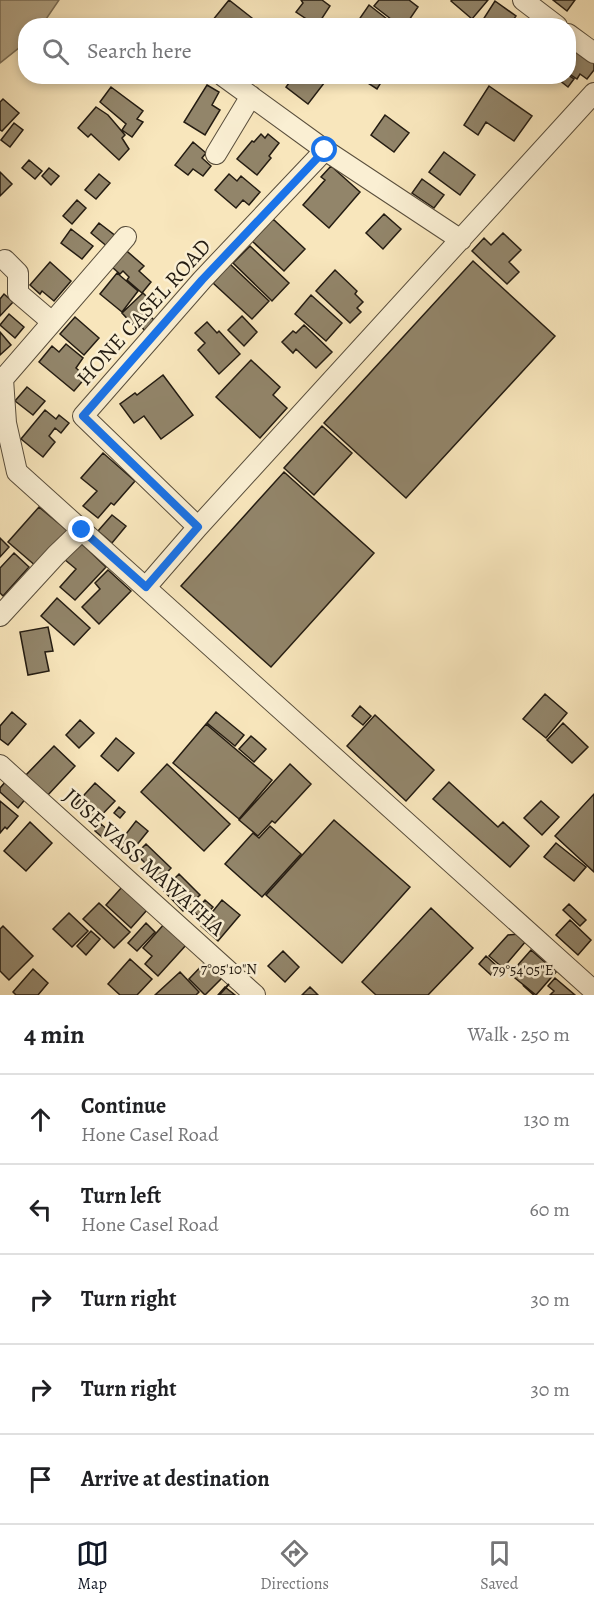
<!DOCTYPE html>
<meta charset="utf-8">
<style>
body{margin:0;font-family:Alegreya,serif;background:#f2f2f2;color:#202124}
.stop{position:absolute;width:18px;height:18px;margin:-14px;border:4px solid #1a73e8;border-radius:50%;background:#fff}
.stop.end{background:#1a73e8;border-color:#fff;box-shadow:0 2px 6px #0008}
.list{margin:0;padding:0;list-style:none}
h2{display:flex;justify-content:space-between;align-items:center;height:78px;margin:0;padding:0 24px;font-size:26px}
h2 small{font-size:20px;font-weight:400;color:#757577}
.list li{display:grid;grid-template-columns:39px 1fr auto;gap:18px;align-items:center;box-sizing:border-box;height:90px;padding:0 24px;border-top:2px solid #e0e0e0}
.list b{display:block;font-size:22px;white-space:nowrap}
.list p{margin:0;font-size:20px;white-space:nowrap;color:#757577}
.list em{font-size:20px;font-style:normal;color:#757577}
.icon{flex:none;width:33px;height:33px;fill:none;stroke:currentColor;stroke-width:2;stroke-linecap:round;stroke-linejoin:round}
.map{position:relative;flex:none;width:594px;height:995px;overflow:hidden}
.search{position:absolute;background:#fff;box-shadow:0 3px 9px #0003;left:18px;right:18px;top:18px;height:66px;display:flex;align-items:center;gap:15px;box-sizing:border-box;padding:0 21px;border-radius:24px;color:#757577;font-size:22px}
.sheet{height:528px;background:#fff}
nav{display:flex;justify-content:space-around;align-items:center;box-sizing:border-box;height:84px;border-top:2px solid #e0e0e0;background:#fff;font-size:16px;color:#757577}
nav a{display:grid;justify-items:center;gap:3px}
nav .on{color:#111827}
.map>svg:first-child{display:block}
.water{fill:#b0a182;stroke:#786c55;stroke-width:1.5}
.building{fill:#92856a;stroke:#241c12;stroke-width:1.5}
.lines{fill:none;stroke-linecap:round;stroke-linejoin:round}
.minor-casing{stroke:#594e3c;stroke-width:22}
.minor{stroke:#faefd3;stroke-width:20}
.route{stroke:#1a73e8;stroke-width:8}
.ticks{fill:none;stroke:#241c12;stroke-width:2}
.labels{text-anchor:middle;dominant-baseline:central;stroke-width:5;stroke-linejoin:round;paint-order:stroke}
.street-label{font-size:22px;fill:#241c12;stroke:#faefd3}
.ticks-label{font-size:15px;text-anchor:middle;fill:#241c12;stroke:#faefd3;stroke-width:5;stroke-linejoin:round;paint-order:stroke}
</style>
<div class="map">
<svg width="594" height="995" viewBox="0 0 594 995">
<rect width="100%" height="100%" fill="#f8e6bc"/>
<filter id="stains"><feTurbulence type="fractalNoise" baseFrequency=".00333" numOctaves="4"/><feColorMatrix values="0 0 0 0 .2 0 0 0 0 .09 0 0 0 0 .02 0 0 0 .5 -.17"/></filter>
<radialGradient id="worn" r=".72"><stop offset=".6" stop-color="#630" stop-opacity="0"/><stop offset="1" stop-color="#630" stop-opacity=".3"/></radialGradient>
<path class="water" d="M0,0h59l-17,25 -16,1 -1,17 -25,20z"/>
<path class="building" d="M229,0l23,18 -7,8h-37z
M301,0h21l8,6 -13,20 -21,-14 7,-9z
M379,0h30l9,7 -13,19h-5l-26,-20z
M452,0h36l-16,19 -21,-18z
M553,0h22l-8,11z
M495,1l21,15 -7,10h-30z
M369,5l27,21h-32l-6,-5z
M568,43l26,19v8l-7,9 -7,-5 -3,5 -9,-6z
M568,75l6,4 -6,8 -14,-11h14z
M294,76h31l3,2 -20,26 -22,-17z
M357,76h28l-8,13z
M207,85l12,7 -7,13 8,5 -15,25 -21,-13z
M489,86l43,30 -18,25 -28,-19 -8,13 -14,-10z
M111,87l32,24 -6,8 6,3 -11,15 -10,-7 4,-6 -26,-22z
M3,99l16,14 -17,18 -2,-1v-28z
M96,107l12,8 17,20 -3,3 7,11 -10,11 -28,-26 -3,3 -10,-9z
M385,115l24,18 -15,19 -23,-17z
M14,123l9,7 -13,17 -9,-7z
M261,134l4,4 3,-4 11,9 -10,13 2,2 -14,17 -20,-16 15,-18 2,1z
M193,142l13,11 -4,5 9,8 -8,10 -10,-7 -5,6 -13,-10z
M444,152l31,23 -15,20 -31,-23z
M29,160l13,11 -7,8 -13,-11z
M331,166l29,26 -31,36 -26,-23 22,-25 -4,-3z
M49,168l10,8 -8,9 -9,-9z
M0,172l12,12 -12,12z
M99,174l11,9 -14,16 -11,-9z
M229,174l8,7 4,-5 19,16 -11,13 -6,-5 -7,8 -21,-18z
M422,179l22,16 -10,13 -22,-15z
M77,200l9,8 -14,16 -9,-8z
M384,214l17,15 -18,20 -17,-16z
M273,219l32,30 -21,22 -32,-30z
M99,223l18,14 -8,11 -18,-15z
M71,229l22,17 -11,13 -21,-16z
M503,233l18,17 -12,12 10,10 -12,12 -35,-33 12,-13 7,7z
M121,246l23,20 -5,5 12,11 -9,11 -15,-13 2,-3 -6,-6 -3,3 -8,-7z
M250,246l39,37 -17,18 -39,-38z
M473,261l82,75 -149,162 -82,-75z
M50,262l21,19 -17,20 -12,-10 -2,3 -10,-9z
M230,264l39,37 -17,18 -39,-36z
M335,270l22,21 -2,3 8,8 -6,6 4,4 -11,11 -34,-32z
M117,273l21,18 -16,21 -22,-18z
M143,293l14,14 -8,8 6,6 -10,10 -6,-7 -3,4 -14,-15z
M4,294l9,8 -13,14v-17z
M311,295l31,28 -16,18 -31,-27z
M9,314l15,13 -9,11 -15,-13z
M242,316l15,16 -13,14 -16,-16z
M75,317l24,21 -15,17 -24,-21z
M207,322l10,11 2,-2 21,23 -21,20 -21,-24 7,-7 -10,-10z
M304,325l28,27 -16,16 -20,-19 -3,4 -11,-11 11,-11 3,2z
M0,332l11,13 -11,10z
M66,344l17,14 -7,10 10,9 -12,14 -35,-29 13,-16 7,6z
M251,360l29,27 -7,8 14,13 -27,30 -44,-41z
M163,375l30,40 -32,24 -17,-23 -10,7 -14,-19 15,-11 2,2z
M27,387l18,14 -12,14 -18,-14z
M45,410l11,9 3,-4 10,8 -8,10 -6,-5 -6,8 6,6 -12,15 -22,-18z
M322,426l30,27 -38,42 -30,-27z
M103,453l32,28 -21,24 -3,-2 -13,15 -15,-12 14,-15 -16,-13z
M284,472l90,81 -103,114 -90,-81z
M39,507l29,24 -31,36 -29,-25z
M112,515l14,11 -14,17 -14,-12z
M0,538l9,9 -9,10z
M80,542l26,25 -31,33 -15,-13 16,-18 -12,-10z
M14,553l15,14 -26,29 -3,-3v-25z
M108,570l23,21 -32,33 -17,-17 18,-18 -5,-6z
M57,598l33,30 -16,17 -33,-29z
M48,627l5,24 -8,1 4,19 -21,4 -8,-43z
M545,694l22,19 -21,25 -23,-19z
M360,706l11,10 -8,9 -11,-9z
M12,712l14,12 -18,21 -8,-6v-13z
M216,712l28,23 -9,11 -28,-23z
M375,715l59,55 -28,31 -59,-55z
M80,720l14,13 -15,15 -13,-13z
M563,723l25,24 -16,16 -25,-23z
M206,724l66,56 -33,39 -66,-56z
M251,736l15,13 -12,13 -15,-13z
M116,738l18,15 -16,18 -17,-15z
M54,746l21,20 -28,30 -22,-20z
M167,764l63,60 -26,27 -63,-59z
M290,764l21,20 -36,39 -3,-2 -14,15 -19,-16z
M7,780l20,17 -9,11 -18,-16v-4z
M449,782l49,45 5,-5 26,24 -19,21 -77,-68z
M95,783l20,18 -21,22 -19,-18z
M594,794v78l-39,-36z
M0,801l18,15 -11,13 -2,-2 -5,6z
M541,801l18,16 -17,18 -18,-17z
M119,807l6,5 -5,6 -6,-5z
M334,820l76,67 -68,76 -76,-68z
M136,821l12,10 -17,21 -12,-9z
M30,822l22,21 -26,28 -22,-20z
M101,824l7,6 -6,7 -7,-6z
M270,826l31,28 -39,43 -37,-33 28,-31 6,5z
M556,843l30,24 -12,14 -30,-24z
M146,844l25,24 -10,11 -25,-25z
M179,874l21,21 -17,16 -20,-21z
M122,887l25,23 -16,18 -25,-23z
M205,900l8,7 -11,12 -8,-7z
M222,900l18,15 -22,26 -17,-15z
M99,903l31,29 -16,16 -31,-29z
M569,904l17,16 -6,6 -17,-16z
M431,908l42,40 -45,47h-52l-14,-13z
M69,913l19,18 -16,16 -19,-18z
M570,920l21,20 -13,15 -22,-20z
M146,923l9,9 -18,19 -9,-8z
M165,923l22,21 -29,32 -13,-12 7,-8 -9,-8z
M3,926l30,30 -24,24 -9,-9v-42z
M91,931l9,8 -14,16 -9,-9z
M519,934l7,7 -23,27 -14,-12 19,-21z
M531,950l25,22 -20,23 -26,-21z
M283,951l16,16 -14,15 -17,-16z
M486,956l12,11 -7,8 -12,-11z
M130,959l22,20 -15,16h-17l-12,-11z
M208,959l17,16 -20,20 -16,-16z
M33,969l15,14 -10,12h-22l-3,-3z
M180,972l19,20 -3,3h-41z
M555,978l20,17h-25l4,-4 -6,-5z
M225,987l10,8h-17z
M310,987l8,8h-16z"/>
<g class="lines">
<g class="minor-casing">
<path id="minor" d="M523,0l34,26
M568,34l26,19
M223,76l102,74 136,90
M216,154l35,-58
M126,237l-123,142 3,44 11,49 577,519
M5,260l13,13v20l34,29
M198,527l-115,-111 119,-136 123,-130
M146,587l52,-60 396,-434
M0,616l56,-61 26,-25
M0,765l255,230"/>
</g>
<use href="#minor" class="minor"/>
</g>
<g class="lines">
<path class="route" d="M82,530l64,57 52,-60 -115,-111 119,-136 123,-130"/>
</g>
<path class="ticks" d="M523,985l11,10M219,995l10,-11"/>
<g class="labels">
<g class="street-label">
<text transform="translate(144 312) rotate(-48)">HONE CASEL ROAD</text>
<text transform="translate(144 862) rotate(42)">JUSE VASS MAWATHA</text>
</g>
</g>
<g class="ticks-label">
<text x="229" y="974">7°05'10"N</text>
<text x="523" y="975">79°54'05"E</text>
</g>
<rect width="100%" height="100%" filter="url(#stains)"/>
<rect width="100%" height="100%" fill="url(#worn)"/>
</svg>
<div class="stop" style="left:325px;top:150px"></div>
<div class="stop end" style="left:82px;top:530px"></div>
<div class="search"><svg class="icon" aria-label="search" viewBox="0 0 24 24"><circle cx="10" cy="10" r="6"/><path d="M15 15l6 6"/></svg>Search here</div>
</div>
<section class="sheet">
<h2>4 min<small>Walk · 250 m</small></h2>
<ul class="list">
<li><svg class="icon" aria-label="ahead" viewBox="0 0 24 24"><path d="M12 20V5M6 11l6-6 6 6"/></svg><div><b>Continue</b><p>Hone Casel Road</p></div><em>130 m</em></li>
<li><svg class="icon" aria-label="left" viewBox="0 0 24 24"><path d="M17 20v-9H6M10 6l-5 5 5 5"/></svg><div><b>Turn left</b><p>Hone Casel Road</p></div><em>60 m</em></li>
<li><svg class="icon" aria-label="right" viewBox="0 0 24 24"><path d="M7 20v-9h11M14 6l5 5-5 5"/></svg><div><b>Turn right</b></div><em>30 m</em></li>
<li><svg class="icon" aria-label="right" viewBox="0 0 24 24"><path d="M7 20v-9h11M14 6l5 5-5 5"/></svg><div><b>Turn right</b></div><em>30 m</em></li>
<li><svg class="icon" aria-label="arrive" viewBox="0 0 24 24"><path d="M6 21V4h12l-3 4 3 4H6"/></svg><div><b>Arrive at destination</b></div></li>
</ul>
</section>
<nav>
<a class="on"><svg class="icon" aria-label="map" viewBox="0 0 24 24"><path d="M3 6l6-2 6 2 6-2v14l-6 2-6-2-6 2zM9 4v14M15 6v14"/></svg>Map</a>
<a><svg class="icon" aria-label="directions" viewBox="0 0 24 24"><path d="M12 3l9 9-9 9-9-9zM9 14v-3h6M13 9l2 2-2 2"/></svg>Directions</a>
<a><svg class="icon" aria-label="saved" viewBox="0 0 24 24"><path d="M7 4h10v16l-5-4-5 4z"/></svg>Saved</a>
</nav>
